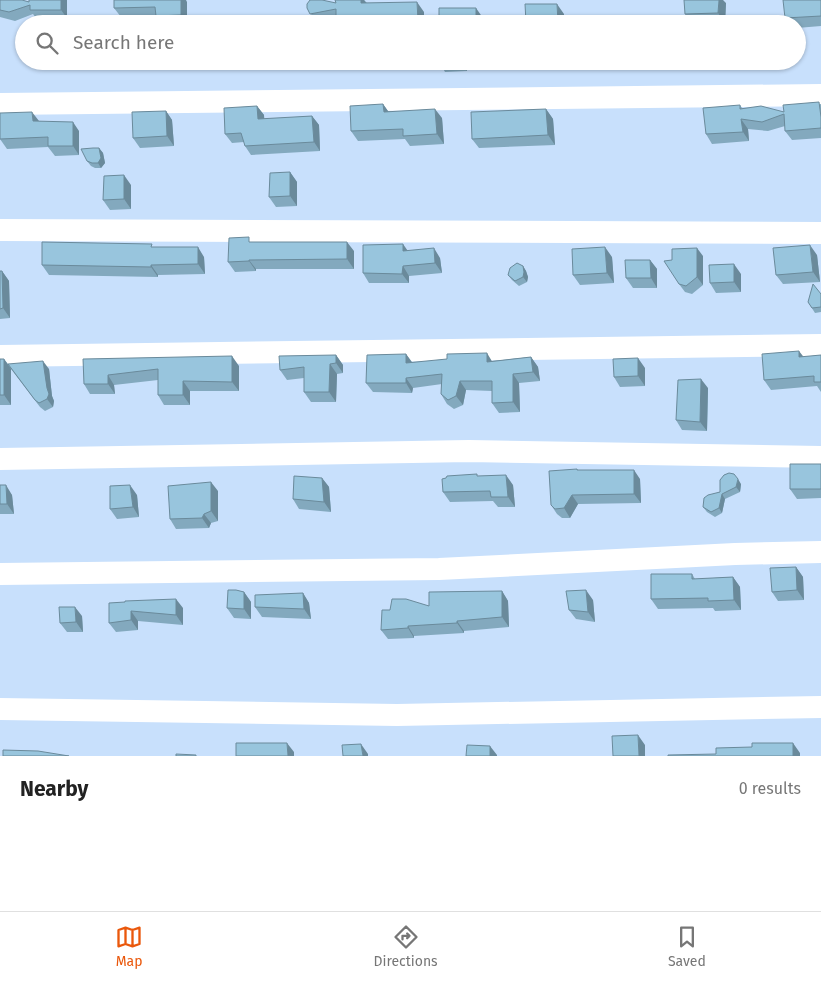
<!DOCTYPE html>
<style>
body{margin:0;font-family:"Fira Sans",sans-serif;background:#f6f6f6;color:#222}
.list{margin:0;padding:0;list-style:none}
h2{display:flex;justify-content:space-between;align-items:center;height:65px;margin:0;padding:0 20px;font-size:21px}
h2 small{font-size:16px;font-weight:400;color:#767676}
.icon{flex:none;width:28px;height:28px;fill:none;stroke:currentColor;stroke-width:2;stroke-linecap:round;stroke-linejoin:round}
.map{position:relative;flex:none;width:821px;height:756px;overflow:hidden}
.search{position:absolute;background:#fff;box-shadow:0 1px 4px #0004;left:15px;right:15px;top:15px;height:55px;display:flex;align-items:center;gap:12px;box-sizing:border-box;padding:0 18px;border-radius:28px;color:#767676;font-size:19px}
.sheet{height:155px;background:#fff}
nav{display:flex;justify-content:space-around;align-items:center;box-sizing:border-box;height:70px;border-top:1px solid #e0e0e0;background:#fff;font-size:14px;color:#767676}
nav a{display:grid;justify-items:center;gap:2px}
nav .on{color:#ea580c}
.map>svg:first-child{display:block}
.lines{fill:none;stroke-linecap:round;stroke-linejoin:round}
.minor{stroke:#fff;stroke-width:22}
.wall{fill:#83a9be}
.shaded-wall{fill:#6a8a9b}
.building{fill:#98c5dd;stroke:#6a8a9b}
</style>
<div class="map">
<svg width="821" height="756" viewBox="0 0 821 756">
<rect width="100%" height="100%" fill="#c8e0fc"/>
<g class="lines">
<path class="minor" d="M0,104l821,-9
M0,230l821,3
M0,356l821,-11
M0,459l469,-8 352,6
M0,574l439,-5 296,-15 86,-2
M0,709l397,6 424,-8"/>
</g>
<path class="wall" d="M0,0l29,2 38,-2v18h-31l-3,-4 -18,7 -15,-4z
M335,0h29l3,3 57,9v12h-85l-3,-5 -19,4 -10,-15 29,-5z
M821,0v26l-24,2v-4h-8l-4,-6z
M187,2v22h-26l-5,-7h-35l-7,-9z
M726,3l-1,20 -33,1 -7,-10z
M564,14v10h-37l-1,-2z
M439,61h27l1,10 -22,1z
M737,61h26v7l-21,1z
M383,104l5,7 54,7 2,26 -34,2 -5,-7 -47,2 -7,-10z
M821,104v34l-29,2 -7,-9v-5l-17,5 -20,-2 1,12 -37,3 -6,-10 34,-29 2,3 42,4z
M257,106l7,9v4l48,-3 7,9 1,26 -69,4 -6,-9 -1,-4 -12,1 -7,-9z
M546,109l7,10 2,26 -76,3 -7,-9z
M166,111l6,9 2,26 -34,2 -7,-10z
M39,121l40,10v24l-24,1 -7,-9 -41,2 -7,-10z
M99,148l4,5 2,10 -4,5h-6l-4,-2 -4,-5z
M290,172l7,10v24l-21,1 -7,-10z
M131,185v24l-21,1 -7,-10z
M252,242l102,9v18h-98v2l-21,1 -7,-10z
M154,247l50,10 1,17 -47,1v2l-109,-2 -7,-10z
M407,251l33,7 2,15 -33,3v7h-40l-6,-10z
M817,255l3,27 -37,2 -7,-9z
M703,256v29l-11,9 -7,-2 -6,-8 -7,-24z
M612,257l2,26 -34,2 -7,-10z
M650,260l7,9v19h-24l-7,-10z
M523,266l3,5 2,6 -1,5 -8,4 -7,-6 -4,-5z
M0,271h2l7,10 1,37 -10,1z
M741,274v18l-25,1 -6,-10z
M821,294v18l-6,1 -7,-11z
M406,354l6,8 80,-1 39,-4 7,10 2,14 -21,2 1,29 -21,1 -7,-10v-12l-26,-1 -3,15 -9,4 -7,-5 -6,-10 1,-10 -29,4 -1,5 -39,-1 -7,-9z
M336,355l7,10v8l-6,1 -1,28h-25l-7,-10v-14l-17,2 -7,-10z
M821,355v37l-4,-6 -46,4 -7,-10 39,-23z
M0,359h4l4,5 41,5 3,27 2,5 -1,6 -8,4 -5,-4 -29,-38v36h-11z
M83,359l156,7v25h-49v14h-26l-6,-10v-15l-44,5 1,9h-25l-6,-10z
M645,368v18l-25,1 -6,-10z
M708,388l-1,43 -25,-1 -6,-10z
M821,464v34l-24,1 -7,-10z
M577,469l1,1 62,9 1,24 -63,1 -8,14h-8l-5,-4 -6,-9z
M479,476l34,9 2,22h-17l-5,-6 -43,1 -7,-10z
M322,478l7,9 2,25 -32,-3 -6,-10z
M741,484l-1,8 -15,7 -3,14 -7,4 -8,-5 -4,-5 17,-15z
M0,485l12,10 2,19h-14z
M218,491v30l-7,2 -2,5 -33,1 -6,-10z
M137,495l2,22 -22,2 -7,-10z
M796,567l7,10 1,23 -26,1 -6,-9z
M692,574l3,5 38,-2 7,10 1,23 -26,1 -2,-3 -55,1 -7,-10z
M502,591l6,10 1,26 -45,4v2l-50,3v2l-26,1 -7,-9 9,-20 39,-4z
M244,592l7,10v17l-17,-1 -7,-10z
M303,593l6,10 2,16 -49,-2 -7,-10z
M593,600l2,22 -19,-3 -7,-9z
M109,603l74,5v17l-45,-4v9l-22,2 -7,-9z
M82,616l1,16h-16l-7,-9z"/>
<path class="shaded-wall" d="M61,0h6v18l-6,-8z
M181,0h5l1,2v22h-1l-5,-9z
M361,0h3l3,4 -6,-1z
M719,0h4l3,3 -1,20 -7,-10z
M417,2l7,10v12h-4l-2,-4z
M557,4l7,10v10h-5l-1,-2z
M476,8l7,10v6h-7z
M460,61h6l1,10z
M758,61h5v7z
M383,104l7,10 -6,-2z
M257,106l7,9 1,13 -7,-9z
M435,109l7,9 2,26 -7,-10z
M546,109l7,10 2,26 -7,-10z
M166,111l6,9 2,26 -7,-10z
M32,112l7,9h-6z
M312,116l7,9 1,26 -6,-9z
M741,119l7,10 1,12 -6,-9z
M73,122l6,9v24l-6,-9z
M99,148l4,5 2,10 -4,5 -3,-5z
M290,172l7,10v24l-7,-10z
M124,175l7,10v24l-7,-10z
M347,242l7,9v18l-7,-10z
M403,244l7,10 -7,-3z
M810,245l7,10 3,27 -7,-10z
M198,247l6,10 1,17 -7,-10z
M605,247l7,10 2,26 -7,-10z
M434,248l6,10 2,15 -7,-10z
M697,248l6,8v29l-6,-8z
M249,260l7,9v2l-7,-10z
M650,260l7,9v19l-6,-10z
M734,264l7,10v18l-7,-10z
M151,265l7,10v2l-7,-10z
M403,266l6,10v7l-7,-9z
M523,266l3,5 2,6 -1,5 -4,-5z
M2,271l7,10 1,37 -7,-10z
M799,351l7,9 -7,-3z
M487,353l6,10 -6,-1z
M406,354l7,10 -7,-1z
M336,355l7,10v8l-7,-10z
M232,356l7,10v25l-7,-9z
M531,357l7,10 2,14 -7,-9z
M638,358l7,10v18l-7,-10z
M4,359l7,10v36l-7,-10z
M43,361l6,8 3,27 2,5 -1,6 -6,-8z
M330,364l7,10 -1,28 -7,-10z
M513,374l6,9 1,29 -7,-10z
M108,375l6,10 1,9 -7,-10z
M406,378l7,10 -1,5 -6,-10z
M701,379l7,9 -1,43 -7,-9z
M183,381l7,10v14l-7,-10z
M460,381l6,9 -3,15 -7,-9z
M634,470l6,9 1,24 -7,-9z
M506,475l7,10 2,22 -7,-10z
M322,478l7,9 2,25 -7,-10z
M738,479l3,5 -1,8 -4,-5z
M211,482l7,9v30l-7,-10z
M6,485l6,10 2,19 -7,-10z
M130,485l7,10 2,22 -6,-10z
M722,494l3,5 -3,14 -3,-5z
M572,495l6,9 -8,14 -6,-10z
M204,514l7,9 -2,5 -7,-10z
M796,567l7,10 1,23 -7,-10z
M733,577l7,10 1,23 -7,-10z
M586,590l7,10 2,22 -7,-10z
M502,591l6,10 1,26 -7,-10z
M244,592l7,10v17l-7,-10z
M303,593l6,10 2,16 -7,-10z
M176,599l7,9v17l-7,-10z
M75,607l7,9 1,16 -7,-10z
M131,611l7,10v9l-7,-10z
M457,621l7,10v2l-7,-10z
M408,626l6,10v2l-6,-10z
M638,735l7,10v11h-6z
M287,743l7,9v4h-6z
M793,743l7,10v3h-7z
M361,744l7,10v2h-5z
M490,746l7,9v1h-7z"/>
<path class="building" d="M0,0h22l7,2v-2h32v10h-31v-5l-21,7 -9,-2z
M114,0h67v15l-25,1 -1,-9 -41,1z
M310,0h12l14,3 -1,-3h26v3l56,-1 1,18h-32v-2l-50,1v-10l-26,5 -3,-6v-4z
M684,0h35l-1,13 -33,1z
M783,0h38v16l-36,2z
M525,4h32l1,18h-32z
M439,8h37v16h-37z
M819,102l2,15v11l-36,3 -1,-17 -22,8 -21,-3 2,13 -37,2 -3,-26 37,-3v4l21,-3 23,6 -1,-7z
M383,104l1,8 51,-3 2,25 -34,2v-7l-52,2 -1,-25z
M257,106l1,13 54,-3 2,26 -69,4 -4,-13 -16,1 -1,-26z
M546,109l2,26 -76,4 -1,-27z
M166,111l1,25 -34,2 -1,-26z
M32,112l1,9 40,1v24h-25v-9l-48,2v-26z
M93,148h6l2,10 -3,5h-6l-5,-2 -6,-12z
M290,172v24l-21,1 1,-24z
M124,175v24l-21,1 1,-24z
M249,237v5h98v17l-98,1v1l-21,1 1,-24z
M42,242l110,2 -1,3h47v17l-47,1v2l-109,-2z
M403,244v7l31,-3 1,15 -32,3 -1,8 -39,-1v-28z
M810,245l3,27 -37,3 -3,-27z
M605,247l2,26 -34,2 -1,-26z
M697,248v29l-11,9 -7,-2 -15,-23 8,-1v-11z
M625,260h25l1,18h-25z
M517,263l6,3 1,6 -1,5 -8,4 -7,-6 2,-7z
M734,264v18l-24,1 -1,-18z
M0,271h2l1,37 -3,1z
M813,284l8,10v13l-9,1 -4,-6z
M799,351v6l22,-2v27h-7v-6l-50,4 -2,-26z
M487,353v9l44,-5 2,15 -20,2v28l-21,1v-22h-32l-4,15 -8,4 -7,-6 1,-20 -36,4v5h-40l1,-28 39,-1v9l41,-4v-5z
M336,355v8l-6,1 -1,28h-25v-25l-24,3 -1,-14z
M232,356v26l-49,-1v14h-25v-26l-50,6v9h-24l-1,-25z
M638,358v18l-24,1 -1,-18z
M0,359h4v36h-4z
M43,361l4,27 2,6 -2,5 -8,4 -4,-3 -27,-36z
M701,379l-1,43 -24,-2 2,-40z
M790,464h31v25h-31z
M577,469v1h57v24l-62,1 -8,13 -9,1 -4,-4 -2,-34z
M729,473l5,1 4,5 -2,8 -14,7 -3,14 -8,4 -8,-5 1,-9 4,-3 12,-3v-12l4,-5z
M477,474v2l29,-1 2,22h-17l-1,-6 -47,1 -1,-13 4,-1 1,-2z
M294,476l28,2 2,24 -31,-3z
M211,482v29l-7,3 -2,4 -32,1 -2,-33z
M0,485h6l1,19h-7z
M130,485l3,22 -23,2v-23z
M796,567l1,23 -25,2 -2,-24z
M651,574h41v5l41,-2 1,23 -26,1v-3l-57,1z
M228,590h8l8,2v17l-17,-1z
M586,590l2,22 -19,-2 -3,-19z
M502,591v26l-45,4v2l-49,3v2l-27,2 1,-20h8l2,-11h14l23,7v-14z
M303,593l1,16 -49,-2v-12z
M176,599v16l-45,-4v9l-22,3v-20l16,-1v-1z
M59,607h16l1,15 -16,1z
M638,735l1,21h-26l-1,-20z
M236,743h51l1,13h-52z
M752,743h41v13h-125v-1l48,-1v-6l36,-1z
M361,744l2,12h-20l-1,-11z
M467,745l23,1v10h-24z
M3,750l35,1 31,5h-66z
M176,754l20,1v1h-20z"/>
</svg>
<div class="search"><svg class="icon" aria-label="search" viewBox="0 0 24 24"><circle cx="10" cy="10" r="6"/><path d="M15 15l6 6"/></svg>Search here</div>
</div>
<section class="sheet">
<h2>Nearby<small>0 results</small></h2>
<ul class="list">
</ul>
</section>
<nav>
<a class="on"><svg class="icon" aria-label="map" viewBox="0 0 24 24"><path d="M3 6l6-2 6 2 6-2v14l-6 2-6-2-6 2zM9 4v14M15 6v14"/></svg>Map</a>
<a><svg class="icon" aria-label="directions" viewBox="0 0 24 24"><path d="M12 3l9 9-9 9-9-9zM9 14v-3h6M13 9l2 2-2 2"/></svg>Directions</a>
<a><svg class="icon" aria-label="saved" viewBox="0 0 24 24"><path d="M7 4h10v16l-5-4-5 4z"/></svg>Saved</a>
</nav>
